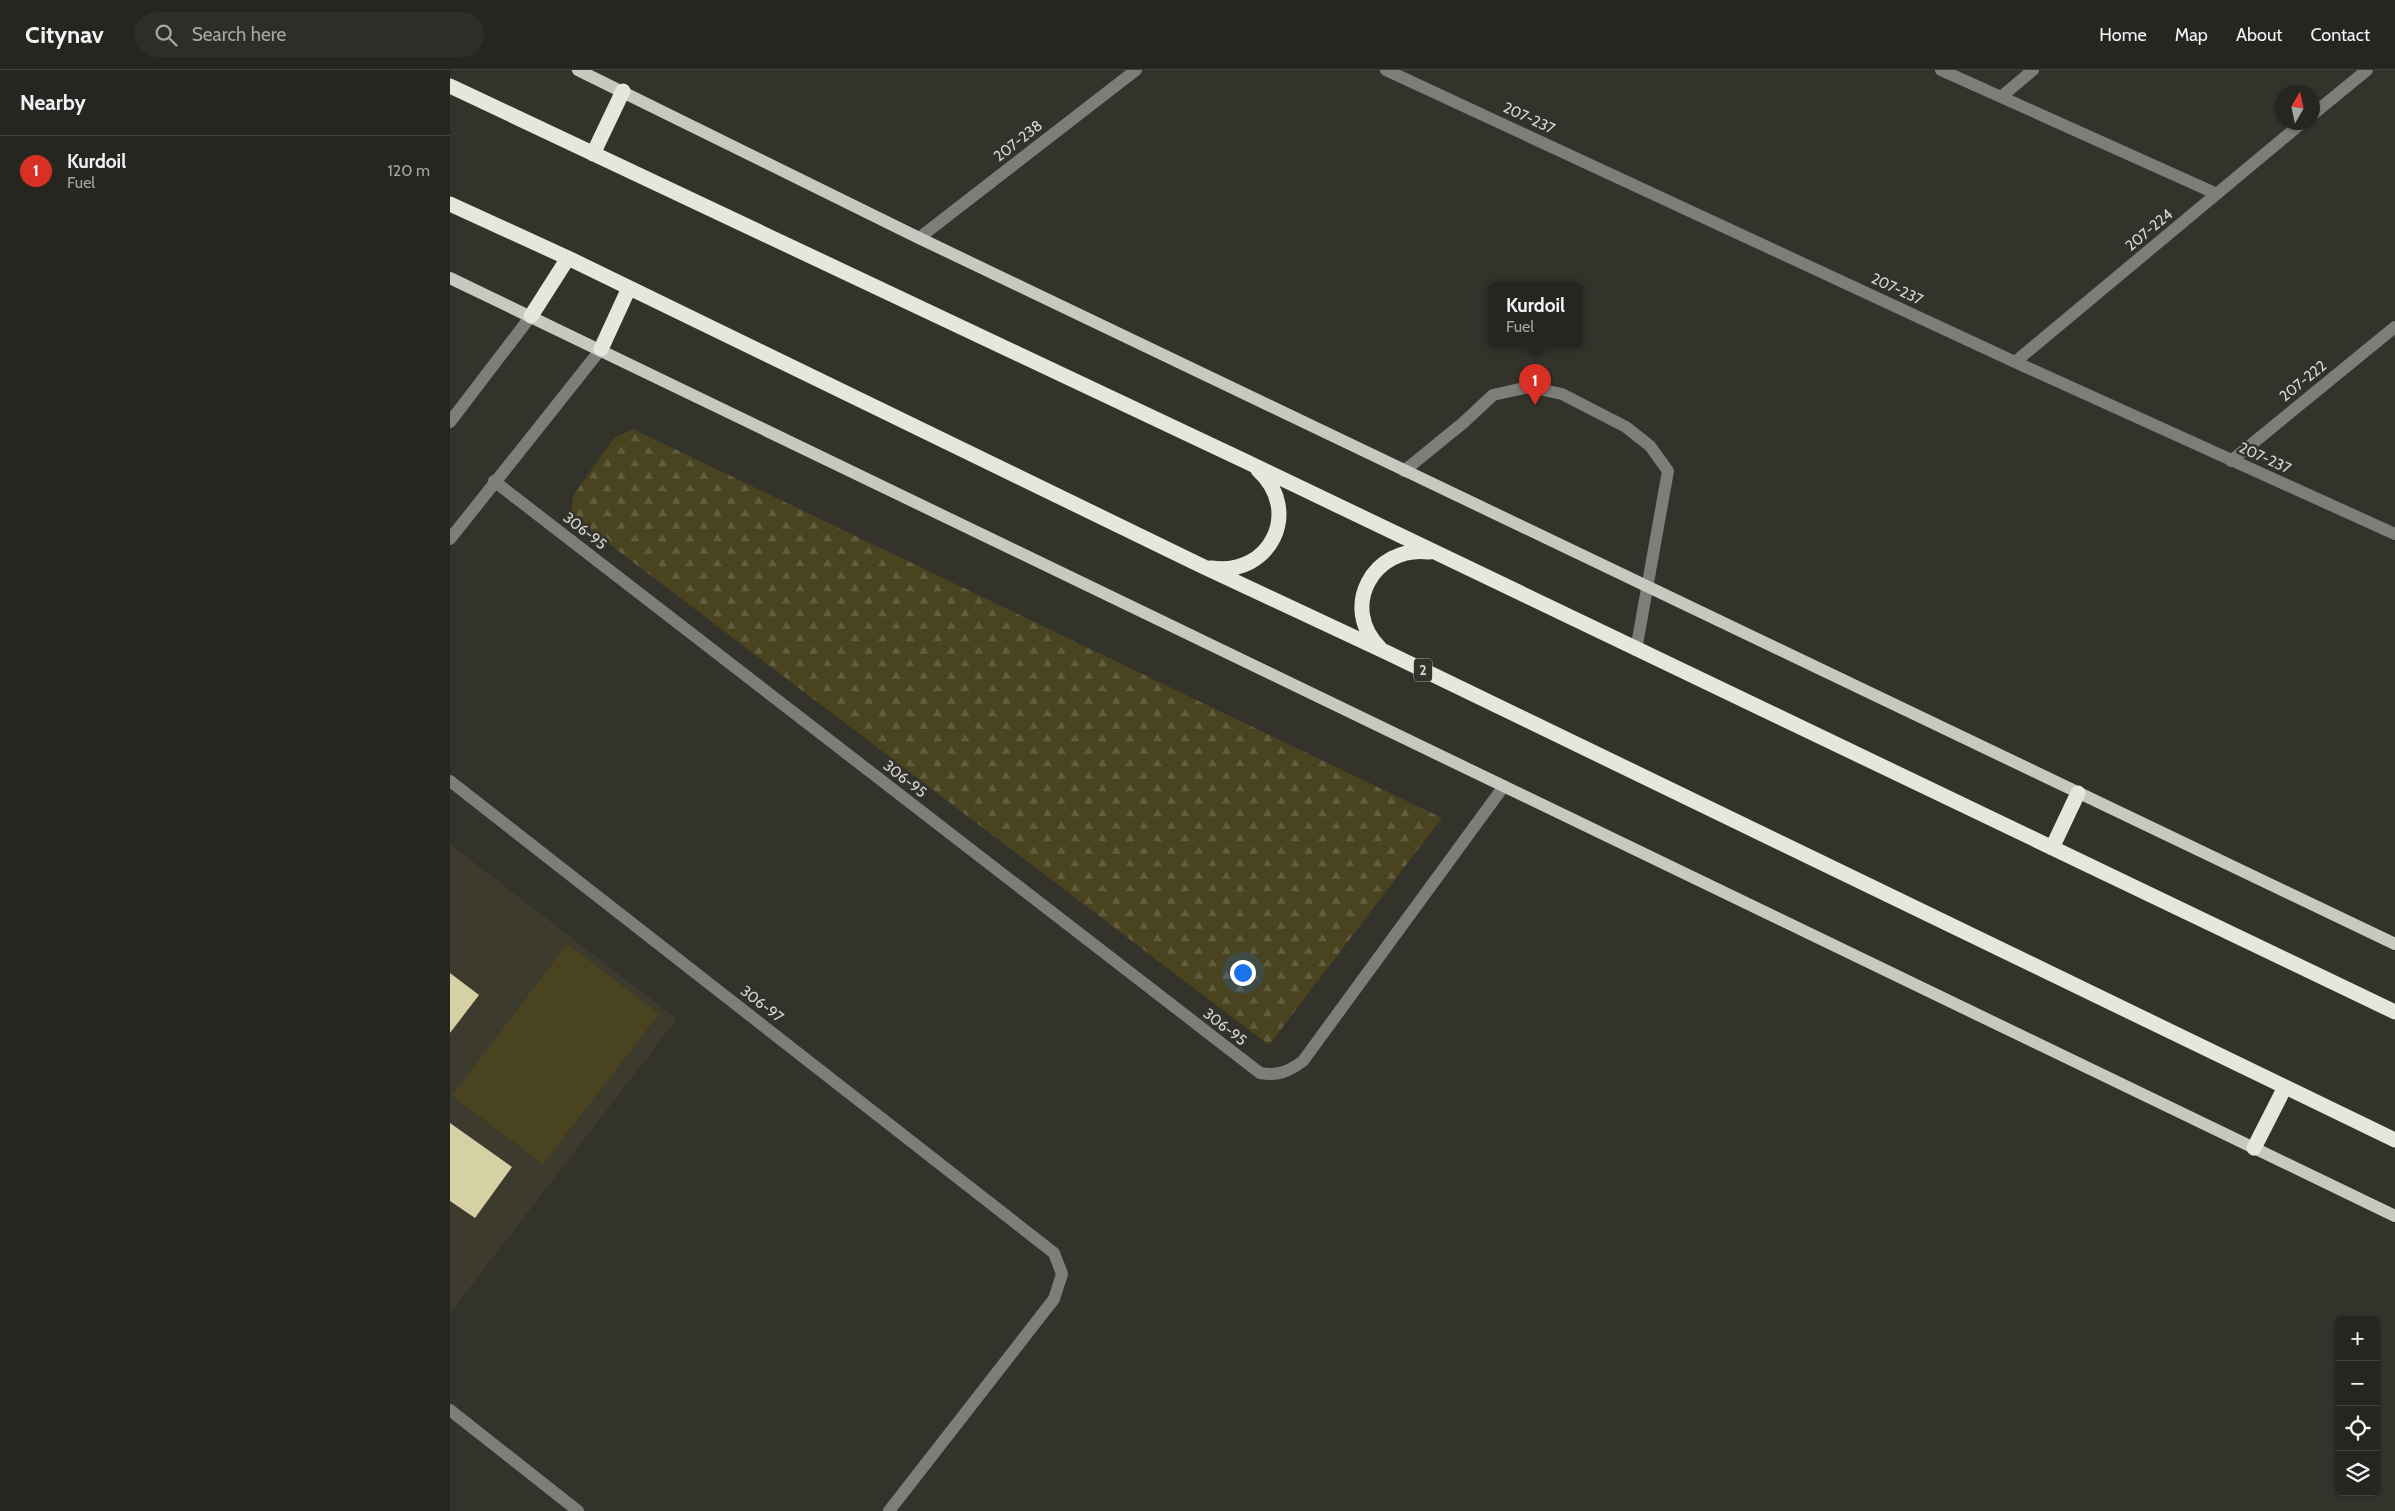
<!DOCTYPE html>
<meta charset="utf-8">
<style>
body{margin:0;font-family:Cabin,sans-serif;background:#2e2e29;color:#f1f3f6}
.controls{position:absolute;right:15px;bottom:15px;display:grid;overflow:hidden;border-radius:8px;box-shadow:0 1px 4px #0004}
.controls button{width:45px;height:45px;display:grid;place-items:center;padding:0;border:0;border-bottom:1px solid #42433e;background:#262620;color:#f1f3f6;font:25px sans-serif}
.compass{position:absolute;left:1825px;top:15px;width:45px;height:45px;border-radius:50%;background:#262620;box-shadow:0 1px 4px #0004;rotate:9deg}
.you{position:absolute;left:792px;top:902px;width:18px;height:18px;margin:-12px;border:4px solid #fff;border-radius:50%;background:#1a73e8;box-shadow:0 0 0 8px #1a73e833}
.badge{display:grid;place-items:center;width:32px;height:32px;border-radius:50%;background:#d93025;color:#fff;font-size:16px;font-weight:700}
.pin{position:absolute;translate:-50% -41px;filter:drop-shadow(0 1px 2px #0008)}
.pin::after{content:'';position:absolute;top:26px;width:18px;height:15px;background:inherit;clip-path:polygon(0 0,100% 0,50% 100%)}
.popup{position:absolute;left:1038px;top:212px;width:95px;height:65px;box-sizing:border-box;display:grid;place-content:center;border-radius:8px;background:#262620;filter:drop-shadow(0 1px 4px #0005);font-size:16px;white-space:nowrap;color:#a4a5a5}
.popup b{font-size:19px;color:#f1f3f6}
.popup::after{content:'';position:absolute;left:50%;top:100%;margin-left:-10px;border:10px solid transparent;border-top-color:#262620}
.list{margin:0;padding:0;list-style:none}
h2{display:flex;justify-content:space-between;align-items:center;height:65px;margin:0;padding:0 20px;font-size:21px}
h2 small{font-size:16px;font-weight:400;color:#a4a5a5}
.list li{display:grid;grid-template-columns:32px 1fr auto;gap:15px;align-items:center;box-sizing:border-box;height:70px;padding:0 20px;border-top:1px solid #42433e}
.list b{display:block;font-size:19px;white-space:nowrap}
.list p{margin:0;font-size:16px;white-space:nowrap;color:#a4a5a5}
.list em{font-size:16px;font-style:normal;color:#a4a5a5}
.icon{flex:none;width:28px;height:28px;fill:none;stroke:currentColor;stroke-width:2;stroke-linecap:round;stroke-linejoin:round}
.map{position:relative;flex:none;width:1945px;height:1441px;overflow:hidden}
header{display:flex;align-items:center;gap:30px;box-sizing:border-box;height:70px;padding:0 25px;background:#262620;border-bottom:1px solid #42433e}
header strong{font-size:24px}
nav{display:flex;gap:28px;margin-inline-start:auto;font-size:18px}
.search{width:350px;height:45px;background:#2e2e29;display:flex;align-items:center;gap:12px;box-sizing:border-box;padding:0 18px;border-radius:28px;color:#a4a5a5;font-size:19px}
main{display:flex}
aside{flex:1;background:#262620}
.map>svg:first-child{display:block}
.built{fill:#3d3b2e}
.forest{fill:url(#forest-firs)}
.pitch{fill:#49431f}
.building{fill:#d6d0a5}
.lines{fill:none;stroke-linecap:round;stroke-linejoin:round}
.minor{stroke:#7d7d79;stroke-width:12}
.major{stroke:#c9c8c0;stroke-width:12}
.highway{stroke:#e7e6dd;stroke-width:15}
.labels{text-anchor:middle;dominant-baseline:central;stroke-width:5;stroke-linejoin:round;paint-order:stroke}
.shield{fill:#33322b;stroke:#a6a6a1;stroke-width:1}
.shield-label{font-size:14px;font-weight:bold;fill:#d7d7d3}
.street-label{font-size:15px;fill:#d7d7d3;stroke:#33322b}
</style>
<header>
<strong>Citynav</strong>
<div class="search"><svg class="icon" aria-label="search" viewBox="0 0 24 24"><circle cx="10" cy="10" r="6"/><path d="M15 15l6 6"/></svg>Search here</div>
<nav><a>Home</a><a>Map</a><a>About</a><a>Contact</a></nav>
</header>
<main>
<aside>
<h2>Nearby<small></small></h2>
<ul class="list">
<li><span class="badge">1</span><div><b>Kurdoil</b><p>Fuel</p></div><em>120 m</em></li>
</ul>
</aside>
<div class="map">
<svg width="1945" height="1441" viewBox="0 0 1945 1441">
<defs>
<pattern id="forest-firs" width="22" height="20" patternUnits="userSpaceOnUse" patternTransform="scale(1.25)"><rect width="22" height="20" fill="#49431f"/><path d="M5 1l3.5 6h-7zM16 11l3.5 6h-7z" fill="#625d3f"/></pattern>
</defs>
<rect width="100%" height="100%" fill="#33322b"/>
<path class="built" d="M0,774l227,175 -227,294z"/>
<path class="forest" d="M183,359l809,389 -173,227 -698,-530 2,-19 41,-58z"/>
<path class="pitch" d="M117,874l92,70 -116,150 -91,-68z"/>
<path class="building" d="M0,903l29,22 -29,38z
M0,1053l62,44 -37,51 -25,-17z"/>
<g class="lines">
<path class="minor" d="M936,0l629,292 380,172
M1491,0l276,124
M1551,27l32,-27
M1862,45l55,-45
M469,168l217,-168
M1565,292l288,-240
M0,352l81,-106
M1781,391l164,-134
M954,401l59,-48 30,-28 36,-8 33,7 64,33 24,19 18,25 -32,179
M44,411l766,592c18,3 28,-1 43,-12l201,-275
M0,469l151,-190
M0,711l604,472 8,21 -8,25 -165,212
M0,1340l128,101"/>
<path class="major" d="M128,0l341,168 1476,706
M0,208l1945,938"/>
<path class="highway" d="M0,16l797,376 1148,550
M143,84l30,-63
M0,134l118,54 634,308 186,87 1007,487
M81,246l37,-58
M151,279l28,-61
M761,498c59,9 92,-57 47,-98
M930,578c-41,-40 -7,-103 49,-96
M1602,778l26,-55
M1804,1078l31,-61"/>
</g>
<g class="labels">
<rect class="shield" x="964" y="588.5" width="18" height="23" rx="4"/>
<g class="shield-label">
<text x="973" y="600">2</text>
</g>
<g class="street-label">
<text transform="translate(1079 48) rotate(25)">207-237</text>
<text transform="translate(568 71) rotate(-38)">207-238</text>
<text transform="translate(1699 160) rotate(-40)">207-224</text>
<text transform="translate(1447 219) rotate(25)">207-237</text>
<text transform="translate(1853 311) rotate(-39)">207-222</text>
<text transform="translate(1815 388) rotate(24)">207-237</text>
<text transform="translate(135 461) rotate(38)">306-95</text>
<text transform="translate(455 709) rotate(38)">306-95</text>
<text transform="translate(312 934) rotate(38)">306-97</text>
<text transform="translate(775 957) rotate(38)">306-95</text>
</g>
</g>
</svg>
<div class="controls">
<button>+</button>
<button>−</button>
<button><svg class="icon" aria-label="locate" viewBox="0 0 24 24"><circle cx="12" cy="12" r="6"/><path d="M12 2v4M12 18v4M2 12h4M18 12h4"/></svg></button>
<button><svg class="icon" aria-label="layers" viewBox="0 0 24 24"><path d="M12 4l9 5-9 5-9-5zM3 14l9 5 9-5"/></svg></button>
</div>
<svg class="compass" viewBox="-18 -18 36 36"><path d="M0-13l5 13h-10z" fill="#e53935"/><path d="M0 13l5-13h-10z" fill="#a4a5a5"/></svg>
<div class="you"></div>
<div class="pin badge" style="left:1085px;top:335px">1</div>
<div class="popup"><b>Kurdoil</b>Fuel</div>
</div>
</main>
